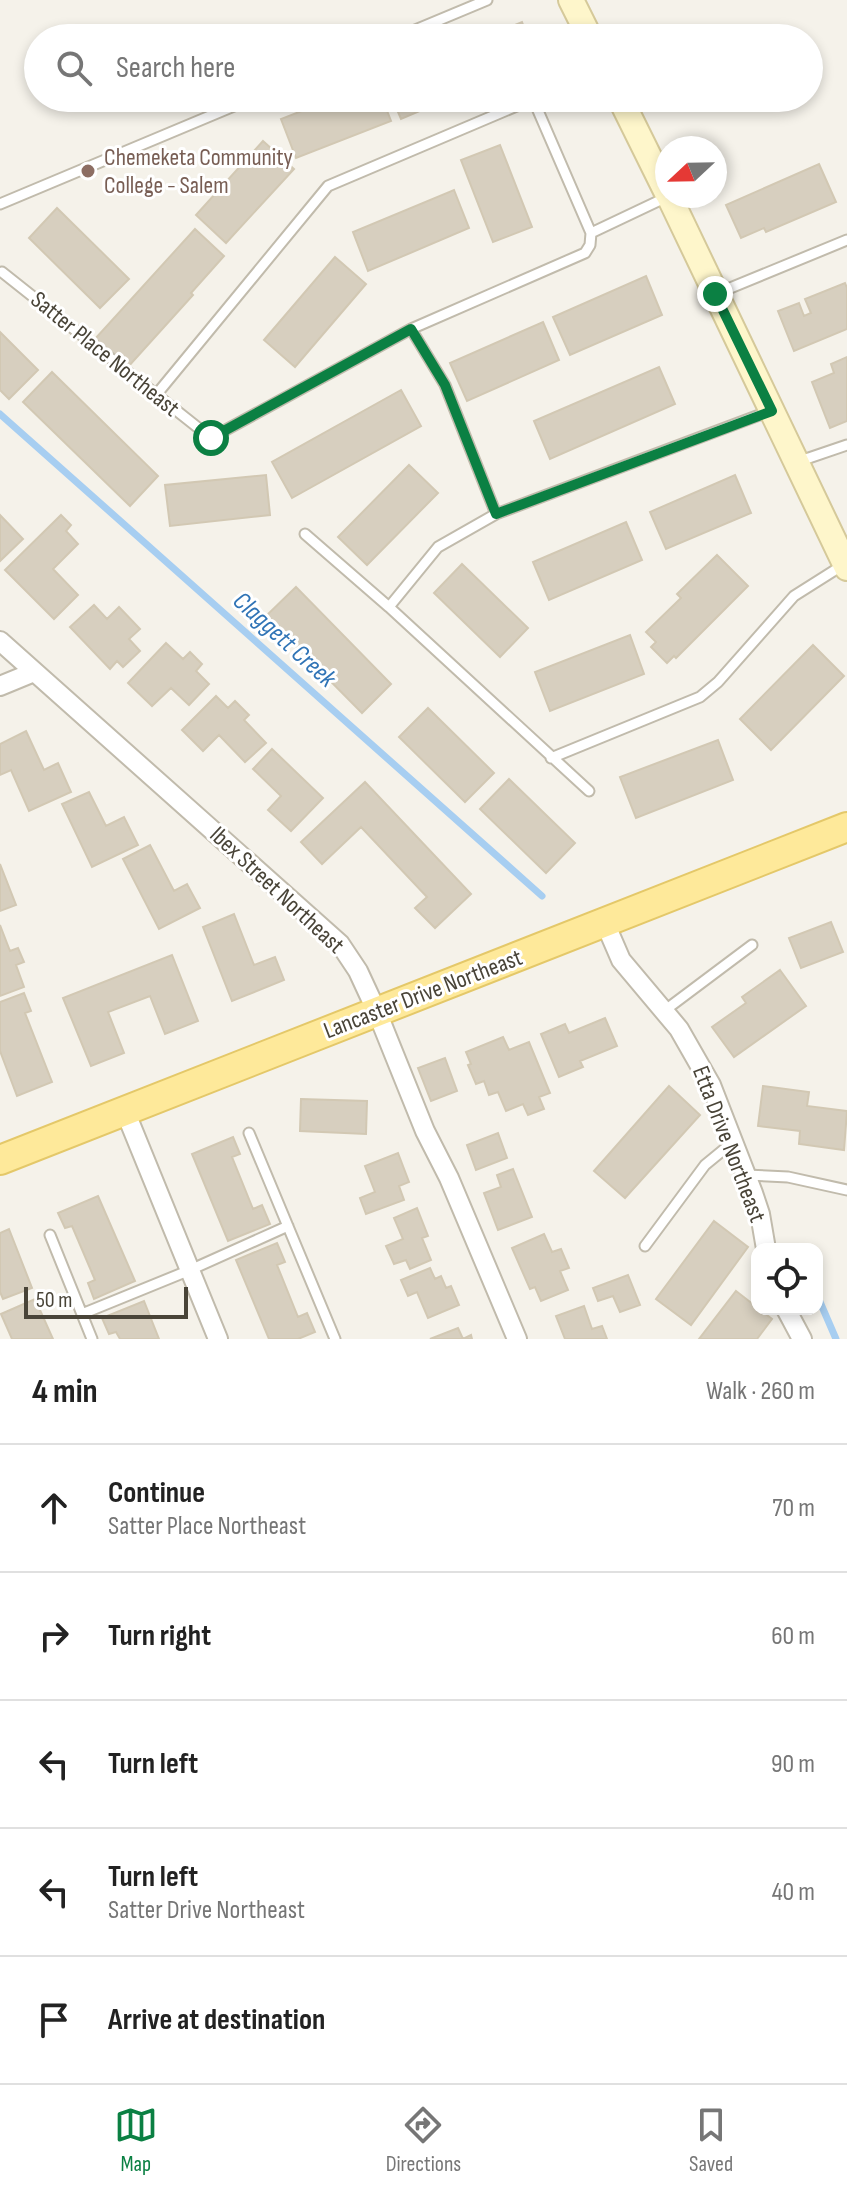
<!DOCTYPE html>
<meta charset="utf-8">
<style>
body{margin:0;font-family:"Sofia Sans Condensed",sans-serif;background:#f2f2f2;color:#222}
.controls{position:absolute;right:24px;bottom:24px;display:grid;overflow:hidden;border-radius:16px;box-shadow:0 4px 12px #0003}
.controls button{width:72px;height:72px;display:grid;place-items:center;padding:0;border:0;border-bottom:2px solid #e0e0e0;background:#fff;color:#222;font:40px sans-serif}
.compass{position:absolute;left:655px;top:136px;width:72px;height:72px;border-radius:50%;background:#fff;box-shadow:0 4px 12px #0003;rotate:248deg}
.scale{position:absolute;left:24px;bottom:20px;width:164px;box-sizing:border-box;padding-left:8px;border:4px solid #494438;border-top:0;font-size:22px;line-height:28px;white-space:nowrap;color:#494438;-webkit-text-stroke:6px #fff;paint-order:stroke}
.stop{position:absolute;width:24px;height:24px;margin:-18px;border:6px solid #0b8043;border-radius:50%;background:#fff}
.stop.end{background:#0b8043;border-color:#fff;box-shadow:0 2px 8px #0008}
.list{margin:0;padding:0;list-style:none}
h2{display:flex;justify-content:space-between;align-items:center;height:104px;margin:0;padding:0 32px;font-size:34px}
h2 small{font-size:26px;font-weight:400;color:#767676}
.list li{display:grid;grid-template-columns:52px 1fr auto;gap:24px;align-items:center;box-sizing:border-box;height:128px;padding:0 32px;border-top:2px solid #e0e0e0}
.list b{display:block;font-size:30px;white-space:nowrap}
.list p{margin:0;font-size:26px;white-space:nowrap;color:#767676}
.list em{font-size:26px;font-style:normal;color:#767676}
.icon{flex:none;width:44px;height:44px;fill:none;stroke:currentColor;stroke-width:2;stroke-linecap:round;stroke-linejoin:round}
.map{position:relative;flex:none;width:847px;height:1339px;overflow:hidden}
.search{position:absolute;background:#fff;box-shadow:0 4px 12px #0003;left:24px;right:24px;top:24px;height:88px;display:flex;align-items:center;gap:20px;box-sizing:border-box;padding:0 28px;border-radius:44px;color:#767676;font-size:30px}
.sheet{height:744px;background:#fff}
nav{display:flex;justify-content:space-around;align-items:center;box-sizing:border-box;height:112px;border-top:2px solid #e0e0e0;background:#fff;font-size:22px;color:#767676}
nav a{display:grid;justify-items:center;gap:4px}
nav .on{color:#0b8043}
.map>svg:first-child{display:block}
.lines{fill:none;stroke-linecap:round;stroke-linejoin:round}
.stream{stroke:#a7cef1;stroke-width:7}
.building{fill:#d7cfbf;stroke:#d2c8b3;stroke-width:2}
.lane-casing{stroke:#c1bbac;stroke-width:13}
.street-casing{stroke:#c1bbac;stroke-width:22}
.secondary-casing{stroke:#d5c99a;stroke-width:28}
.primary-casing{stroke:#e4c869;stroke-width:32}
.lane{stroke:#fff;stroke-width:9}
.street{stroke:#fff;stroke-width:18}
.secondary{stroke:#fef6cb;stroke-width:24}
.primary{stroke:#fee99a;stroke-width:28}
.route{stroke:#0b8043;stroke-width:10}
.education-dot{fill:#8d6e63;stroke:#fff;stroke-width:3}
.labels{text-anchor:middle;dominant-baseline:central;stroke-width:6;stroke-linejoin:round;paint-order:stroke}
.education-label{font-size:24px;fill:#785e54;stroke:#fff;text-anchor:start}
.street-label{font-size:24px;fill:#494438;stroke:#fff}
.water-label{font-size:26px;font-style:italic;fill:#3074b6;stroke:#fff}
</style>
<div class="map">
<svg width="847" height="1339" viewBox="0 0 847 1339">
<rect width="100%" height="100%" fill="#f5f2ea"/>
<g class="lines">
<path class="stream" d="M0,414l542,482
M797,1247v2
M817,1295l19,44"/>
</g>
<path class="building" d="M522,22l6,16h-44z
M335,98h47l9,23 -95,37 -15,-39z
M392,98h58l-49,21z
M263,141l31,28 -68,74 -30,-28z
M500,145l32,82 -39,15 -32,-82z
M819,164l17,38 -70,30 -2,-4 -23,10 -15,-33z
M454,190l15,38 -101,43 -15,-39z
M57,208l72,71 -29,29 -71,-70z
M195,229l29,27 -33,37 2,2 -66,73 -32,-29z
M335,257l31,27 -71,83 -31,-27z
M646,276l16,39 -92,40 -17,-38z
M845,283l2,5v41l-53,22 -16,-40 21,-8 5,13 7,-3 -6,-14z
M543,322l16,38 -92,41 -17,-38z
M0,332l38,38 -29,29 -9,-9z
M847,357v64l-17,7 -18,-46 22,-9 -3,-9z
M659,367l16,37 -125,55 -16,-38z
M52,372l106,104 -28,30 -107,-104z
M401,390l20,36 -129,72 -20,-36z
M409,465l29,28 -71,72 -29,-28z
M266,475l4,40 -100,11 -5,-41z
M735,475l16,38 -85,36 -16,-37z
M0,515l23,24 -23,22z
M61,515l10,10 -5,6 12,13 -25,25 25,26 -24,24 -49,-49z
M626,522l16,38 -93,40 -16,-38z
M717,555l31,31 -72,72 -2,-2 -7,7 -16,-16 5,-5 -10,-10 35,-34 -4,-4z
M462,564l66,64 -28,29 -66,-64z
M296,587l95,97 -29,29 -96,-97z
M94,605l13,14 12,-12 21,22 -11,10 11,12 -17,16 -6,-6 -7,8 -40,-42z
M630,635l14,39 -94,37 -15,-39z
M166,643l17,16 7,-7 12,12 -6,7 13,13 -20,21 -18,-17 -19,18 -24,-23z
M813,645l31,31 -73,74 -31,-31z
M216,696l12,12 7,-7 14,14 -5,5 22,23 -21,19 -26,-27 -16,16 -21,-21z
M428,708l66,65 -29,29 -66,-65z
M26,731l18,39 14,-7 13,29 -42,19 -18,-41 -11,5v-31z
M718,740l15,40 -97,38 -16,-41z
M272,749l51,49 -32,33 -23,-21 13,-14 -28,-27z
M509,779l66,64 -29,30 -66,-64z
M365,782l106,112 -36,34 -20,-20 12,-11 -66,-70 -39,37 -21,-22z
M89,792l17,34 18,-9 14,28 -46,22 -30,-63z
M150,845l24,46 13,-7 13,24 -41,21 -36,-70z
M0,864l16,41 -16,6z
M234,914l20,51 21,-8 9,23 -52,21 -29,-74z
M831,922l12,30 -42,16 -12,-30z
M0,925l10,26 8,-3 6,14 -8,3 8,22 -24,9z
M172,955l26,66 -33,13 -15,-38 -42,16 16,41 -33,13 -28,-68z
M780,970l26,36 -72,51 -22,-30 34,-24 -4,-6z
M24,993l7,18 -6,2 27,69 -35,14 -17,-45v-49z
M605,1018l12,28 -37,15 3,6 -24,10 -18,-43 24,-10 4,9z
M503,1037l6,13 20,-8 21,51 -11,4 5,12 -16,6 -5,-11 -17,7 -8,-19 -9,3 -5,-14 -8,3 -8,-19 3,-1 -5,-12z
M445,1058l12,33 -26,10 -13,-33z
M669,1086l31,29 -75,83 -31,-27z
M763,1086l46,6 -2,14 40,5 -3,39 -45,-6 1,-13 -42,-5z
M301,1099l66,2 -1,33 -66,-3z
M498,1133l9,25 -31,12 -9,-25z
M233,1137l7,17 -8,3 21,52 9,-4 8,19 -42,17 -36,-87z
M398,1153l11,29 -10,4 5,14 -38,14 -6,-16 15,-6 -10,-26z
M513,1169l19,48 -34,13 -14,-37 17,-6 -4,-12z
M98,1196l37,85 -41,18 -6,-16 7,-3 -23,-54 -7,2 -7,-15z
M417,1208l11,28 -6,2 9,22 -21,9 -4,-9 -12,4 -8,-18 17,-7 -9,-21z
M714,1221l34,26 -57,78 -35,-26z
M9,1229l23,59 -29,11 -3,-7v-59z
M544,1234l8,18 9,-3 8,19 -9,3 8,19 -27,11 -6,-14 -5,2 -18,-41z
M277,1243l8,19 -8,3 21,52 9,-4 8,19 -17,7h-29l-33,-79z
M430,1268l5,11 6,-3 5,12 5,-2 8,19 -31,13 -11,-26 -9,4 -7,-16z
M628,1275l12,30 -20,7 -7,-16 -15,5 -5,-13z
M736,1291l36,28 -15,20h-58z
M35,1299l18,40h-41l-11,-25z
M144,1301l15,38h-39l-4,-7 -7,2 -7,-16z
M584,1306l8,23 10,-3 5,13h-42l-9,-23z
M458,1328l5,11 8,-4 1,4h-42z"/>
<g class="lines">
<g class="lane-casing">
<path id="lane" d="M396,38l91,-38
M0,204l253,-106
M2,272l209,166 200,-109 174,-76 5,-8 1,-12 78,-37
M718,293l129,-53
M411,329l34,56 51,129 -58,33 -49,60 200,184
M156,395l172,-209 205,-87 58,134
M797,462l50,-17
M496,514l274,-103
M305,534l84,73
M551,758l149,-61 18,-15 76,-86 49,-31
M664,1011l88,-66
M249,1133l86,206
M746,1175l42,2 59,13
M50,1235l42,104
M645,1246l60,-81 28,-23
M82,1314l108,-44 98,-44"/>
</g>
<g class="street-casing">
<path id="street" d="M0,641l340,303 18,27 19,41 48,119 24,47 68,161
M0,686l34,-14
M605,923l16,37 58,69 32,56 42,108 7,21 6,35
M125,1111l93,228
M786,1309l16,30"/>
</g>
<g class="secondary-casing">
<path id="secondary" d="M571,0l19,38
M620,98l47,95
M669,196l178,372"/>
</g>
<g class="primary-casing">
<path id="primary" d="M0,1160l847,-333"/>
</g>
<use href="#lane" class="lane"/>
<use href="#street" class="street"/>
<use href="#secondary" class="secondary"/>
<use href="#primary" class="primary"/>
</g>
<g class="lines">
<path class="route" d="M211,438l200,-109 34,56 51,129 276,-103 -57,-117"/>
</g>
<circle class="education-dot" cx="88" cy="171" r="8"/>
<g class="labels">
<g class="education-label">
<text x="104" y="157">Chemeketa Community<tspan x="104" dy="28">College - Salem</tspan></text>
</g>
<g class="street-label">
<text transform="translate(105 354) rotate(39)">Satter Place Northeast</text>
<text transform="translate(277 890) rotate(43)">Ibex Street Northeast</text>
<text transform="translate(423 994) rotate(-21)">Lancaster Drive Northeast</text>
<text transform="translate(729 1144) rotate(69)">Etta Drive Northeast</text>
</g>
<g class="water-label">
<text transform="translate(284 640) rotate(42)">Claggett Creek</text>
</g>
</g>
</svg>
<div class="controls">
<button><svg class="icon" aria-label="locate" viewBox="0 0 24 24"><circle cx="12" cy="12" r="6"/><path d="M12 2v4M12 18v4M2 12h4M18 12h4"/></svg></button>
</div>
<svg class="compass" viewBox="-18 -18 36 36"><path d="M0-13l5 13h-10z" fill="#e53935"/><path d="M0 13l5-13h-10z" fill="#767676"/></svg>
<div class="scale">50 m</div>
<div class="stop" style="left:211px;top:438px"></div>
<div class="stop end" style="left:715px;top:294px"></div>
<div class="search"><svg class="icon" aria-label="search" viewBox="0 0 24 24"><circle cx="10" cy="10" r="6"/><path d="M15 15l6 6"/></svg>Search here</div>
</div>
<section class="sheet">
<h2>4 min<small>Walk · 260 m</small></h2>
<ul class="list">
<li><svg class="icon" aria-label="ahead" viewBox="0 0 24 24"><path d="M12 20V5M6 11l6-6 6 6"/></svg><div><b>Continue</b><p>Satter Place Northeast</p></div><em>70 m</em></li>
<li><svg class="icon" aria-label="right" viewBox="0 0 24 24"><path d="M7 20v-9h11M14 6l5 5-5 5"/></svg><div><b>Turn right</b></div><em>60 m</em></li>
<li><svg class="icon" aria-label="left" viewBox="0 0 24 24"><path d="M17 20v-9H6M10 6l-5 5 5 5"/></svg><div><b>Turn left</b></div><em>90 m</em></li>
<li><svg class="icon" aria-label="left" viewBox="0 0 24 24"><path d="M17 20v-9H6M10 6l-5 5 5 5"/></svg><div><b>Turn left</b><p>Satter Drive Northeast</p></div><em>40 m</em></li>
<li><svg class="icon" aria-label="arrive" viewBox="0 0 24 24"><path d="M6 21V4h12l-3 4 3 4H6"/></svg><div><b>Arrive at destination</b></div></li>
</ul>
</section>
<nav>
<a class="on"><svg class="icon" aria-label="map" viewBox="0 0 24 24"><path d="M3 6l6-2 6 2 6-2v14l-6 2-6-2-6 2zM9 4v14M15 6v14"/></svg>Map</a>
<a><svg class="icon" aria-label="directions" viewBox="0 0 24 24"><path d="M12 3l9 9-9 9-9-9zM9 14v-3h6M13 9l2 2-2 2"/></svg>Directions</a>
<a><svg class="icon" aria-label="saved" viewBox="0 0 24 24"><path d="M7 4h10v16l-5-4-5 4z"/></svg>Saved</a>
</nav>
